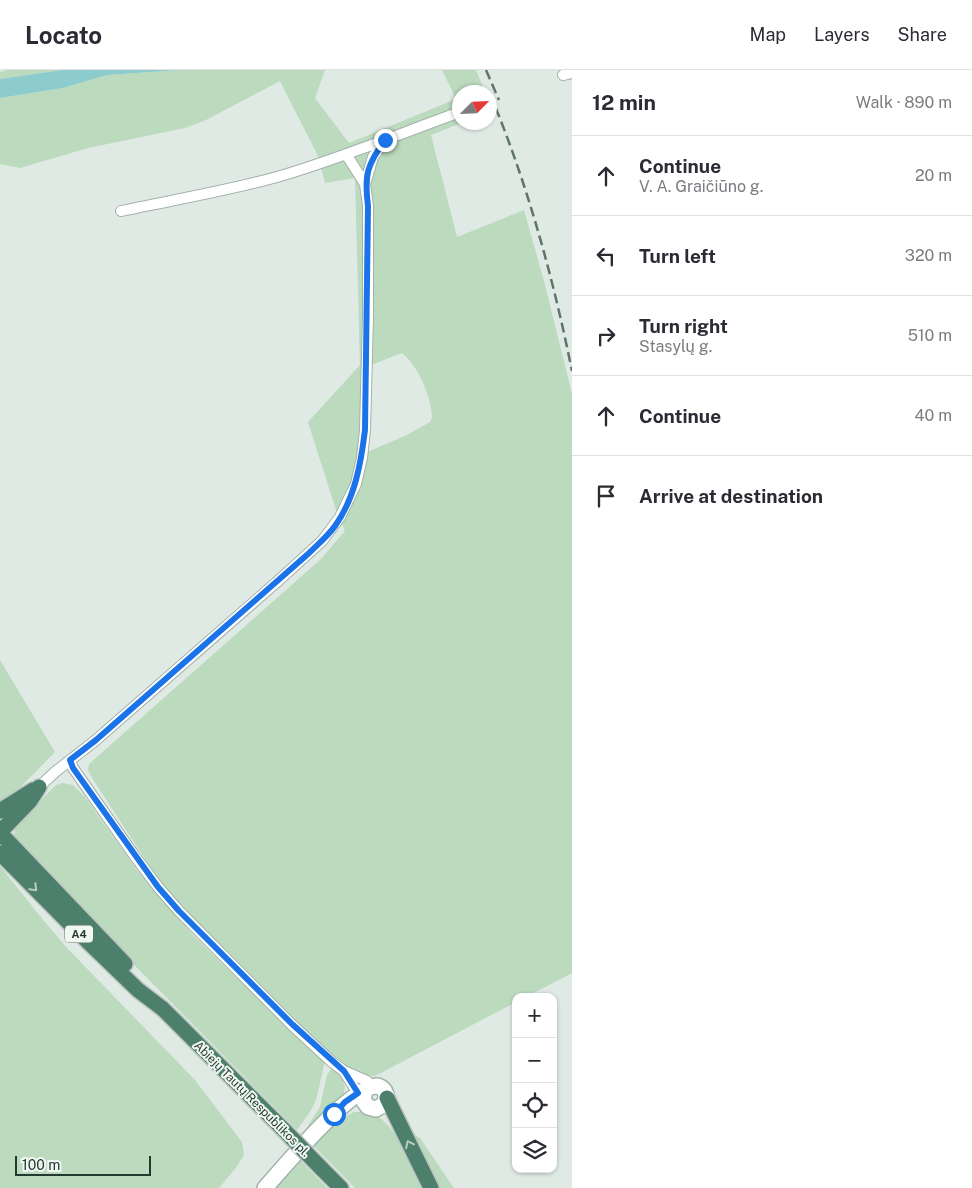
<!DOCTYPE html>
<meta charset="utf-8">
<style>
body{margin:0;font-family:"Public Sans",sans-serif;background:#f7f7f7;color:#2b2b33}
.controls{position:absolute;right:15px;bottom:15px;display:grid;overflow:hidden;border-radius:10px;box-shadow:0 1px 4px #0004}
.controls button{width:45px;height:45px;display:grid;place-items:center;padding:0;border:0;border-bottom:1px solid #e1e1e2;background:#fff;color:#2b2b33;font:25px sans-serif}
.compass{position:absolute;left:452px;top:15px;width:45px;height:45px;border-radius:50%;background:#fff;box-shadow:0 1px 4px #0004;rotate:66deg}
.scale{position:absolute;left:15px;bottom:12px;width:136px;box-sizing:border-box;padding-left:5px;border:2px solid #223930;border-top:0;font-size:14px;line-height:18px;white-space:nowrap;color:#223930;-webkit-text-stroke:4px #f1f7f3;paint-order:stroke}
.stop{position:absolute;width:15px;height:15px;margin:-11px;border:4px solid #1a73e8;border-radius:50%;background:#fff}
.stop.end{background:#1a73e8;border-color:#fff;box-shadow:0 1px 5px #0008}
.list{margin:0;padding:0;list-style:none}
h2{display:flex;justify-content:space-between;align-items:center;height:65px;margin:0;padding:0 20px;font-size:21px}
h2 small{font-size:16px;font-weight:400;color:#7c7c81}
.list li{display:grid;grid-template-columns:32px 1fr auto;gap:15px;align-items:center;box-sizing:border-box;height:80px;padding:0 20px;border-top:1px solid #e1e1e2}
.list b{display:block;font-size:19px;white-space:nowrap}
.list p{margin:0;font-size:16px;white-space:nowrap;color:#7c7c81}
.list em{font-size:16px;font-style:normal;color:#7c7c81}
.icon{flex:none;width:28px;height:28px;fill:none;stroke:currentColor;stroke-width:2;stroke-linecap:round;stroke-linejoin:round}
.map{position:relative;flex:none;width:572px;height:1118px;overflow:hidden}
header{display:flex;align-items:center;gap:30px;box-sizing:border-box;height:70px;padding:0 25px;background:#fff;border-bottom:1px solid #e1e1e2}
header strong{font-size:24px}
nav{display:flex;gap:28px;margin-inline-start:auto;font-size:18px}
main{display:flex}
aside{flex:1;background:#fff}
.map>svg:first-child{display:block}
.green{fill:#bbdabe;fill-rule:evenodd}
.water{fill:#8ccccc}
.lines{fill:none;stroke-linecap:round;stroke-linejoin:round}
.minor-casing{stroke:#a3b1aa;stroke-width:12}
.secondary-casing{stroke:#a0b5aa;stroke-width:18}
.trunk-casing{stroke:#bdc4c1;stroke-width:18}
.minor{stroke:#fff;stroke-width:10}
.secondary{stroke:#fff;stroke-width:15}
.trunk{stroke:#4c806c;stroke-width:15}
.rail{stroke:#5d756b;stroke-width:2.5;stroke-dasharray:10 5;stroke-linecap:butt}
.trunk-bridge-casing{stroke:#bdc4c1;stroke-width:18;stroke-linecap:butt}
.trunk-bridge{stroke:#4c806c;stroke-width:15}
.oneway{stroke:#b7cdc4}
.route{stroke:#1a73e8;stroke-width:6}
.labels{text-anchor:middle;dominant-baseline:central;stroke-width:4;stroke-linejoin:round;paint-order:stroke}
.shield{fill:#f1f7f3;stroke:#60726a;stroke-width:1}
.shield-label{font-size:11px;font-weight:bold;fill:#223930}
.street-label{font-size:12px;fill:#223930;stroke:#f1f7f3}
</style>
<header>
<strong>Locato</strong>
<nav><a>Map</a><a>Layers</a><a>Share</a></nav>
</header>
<main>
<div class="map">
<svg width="572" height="1118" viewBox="0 0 572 1118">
<rect width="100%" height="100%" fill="#e0eae4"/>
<path class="green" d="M7,0h55l-62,9v-7z
M180,0h145l-10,28 34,45 107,-44 -14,-29h34l9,22h-25v30l1,1 -30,12 26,102 67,-27 20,71 28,113v579l-46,24h-10v5l-141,74 -13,-1 -9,-4 -38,-31 -131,-132 -26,-29 -66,-101 -4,-8 1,-6 231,-204 25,-29 -9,-21 -28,-88 52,-57 -5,-187 -30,5 -7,-27 -38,-75 -74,39 -21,8 -97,20 -68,20 -20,-4v-66l63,-10 44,-13zM402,283c16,12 30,45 30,65l-2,4 -23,13 -40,17 4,-87z
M0,590l55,92 -50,51 -5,3z
M63,713l10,2 11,11 53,74 55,64 101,100 32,28c-3,10 -5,22 -8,34 -3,12 -12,23 -20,34l-280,-284 -3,-7 1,-13 41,-41z
M0,796l44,55 24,28 127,131 47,62 2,13 -9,14 -16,19h-219z
M332,998c11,9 17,18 9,31l-39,36 18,-28 7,-32z
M354,1042c5,0 10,-1 16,1 25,7 42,53 53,75h-68l-42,-43 24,-24z
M411,1063l9,5 34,50h-19z
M300,1090l27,28h-52z"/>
<path class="water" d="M62,0h118l-73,5 -44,13 -63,10v-19z"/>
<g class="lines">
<g class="minor-casing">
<path id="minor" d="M563,5l9,-2
M365,114l8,-27 12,-17
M121,141c52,-11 105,-20 156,-34 62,-18 122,-43 183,-65
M70,690l3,8 61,87 24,32 21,24 112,113 41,38 12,9 23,10 4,5
M39,717l16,-15 41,-32 182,-159 44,-40 18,-24 16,-33 6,-26 3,-28 3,-114v-110l-3,-22 -19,-30
M344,1001l17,27"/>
</g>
<g class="secondary-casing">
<path id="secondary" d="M265,1118c19,-21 87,-104 113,-102 8,3 11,11 5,19l-7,4 -8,-2 -5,-7 2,-10"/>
</g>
<g class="trunk-casing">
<path id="trunk" d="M0,741l33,-21
M0,762l30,-31 9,-14
M0,763l125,131
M0,783l79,80 59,57 25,19 119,119
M387,1028l44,90
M322,1099l19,19"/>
</g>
<use href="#minor" class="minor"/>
<use href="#secondary" class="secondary"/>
<use href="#trunk" class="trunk"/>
<path class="rail" d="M486,0l13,30
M490,24c37,88 63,183 82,277"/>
<g class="trunk-bridge-casing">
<path id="trunk-bridge" d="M282,1058l40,41"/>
</g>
<use href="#trunk-bridge" class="trunk-bridge"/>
</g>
<defs><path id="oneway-chevron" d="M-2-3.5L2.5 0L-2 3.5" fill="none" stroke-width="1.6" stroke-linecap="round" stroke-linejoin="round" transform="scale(1.25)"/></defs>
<g class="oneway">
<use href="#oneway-chevron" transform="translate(34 818) rotate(45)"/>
<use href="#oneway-chevron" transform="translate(409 1074) rotate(-116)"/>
</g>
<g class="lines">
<path class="route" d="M334,1044l11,-12 13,-9 -14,-22 -52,-47 -113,-113 -21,-24 -85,-119 -3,-8 26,-20 212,-186c9,-9 20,-18 27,-28 20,-28 26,-63 30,-96l3,-224c-4,-31 -1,-41 17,-66"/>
</g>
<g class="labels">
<rect class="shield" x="65" y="855.5" width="28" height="17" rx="4"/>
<g class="shield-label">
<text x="79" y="864">A4</text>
</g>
<g class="street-label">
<text transform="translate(252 1029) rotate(45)">Abiejų Tautų Respublikos pl.</text>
</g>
</g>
</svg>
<div class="controls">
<button>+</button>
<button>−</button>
<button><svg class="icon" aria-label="locate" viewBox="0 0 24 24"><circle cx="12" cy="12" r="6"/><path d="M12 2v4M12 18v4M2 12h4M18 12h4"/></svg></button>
<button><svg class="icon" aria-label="layers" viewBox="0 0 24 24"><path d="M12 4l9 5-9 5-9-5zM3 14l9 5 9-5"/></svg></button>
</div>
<svg class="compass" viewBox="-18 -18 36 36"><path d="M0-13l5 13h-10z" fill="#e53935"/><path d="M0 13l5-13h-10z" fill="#7c7c81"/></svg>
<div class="scale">100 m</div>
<div class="stop" style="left:334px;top:1044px"></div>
<div class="stop end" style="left:385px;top:70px"></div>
</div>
<aside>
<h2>12 min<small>Walk · 890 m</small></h2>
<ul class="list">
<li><svg class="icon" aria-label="ahead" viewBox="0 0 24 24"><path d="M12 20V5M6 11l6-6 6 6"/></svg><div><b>Continue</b><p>V. A. Graičiūno g.</p></div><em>20 m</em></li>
<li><svg class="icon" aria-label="left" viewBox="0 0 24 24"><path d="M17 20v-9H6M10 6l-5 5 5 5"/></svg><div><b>Turn left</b></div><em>320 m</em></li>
<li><svg class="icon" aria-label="right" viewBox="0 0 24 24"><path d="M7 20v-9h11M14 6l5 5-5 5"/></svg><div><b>Turn right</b><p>Stasylų g.</p></div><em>510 m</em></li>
<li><svg class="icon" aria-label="ahead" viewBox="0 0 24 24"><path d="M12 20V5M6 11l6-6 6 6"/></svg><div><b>Continue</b></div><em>40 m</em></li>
<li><svg class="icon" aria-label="arrive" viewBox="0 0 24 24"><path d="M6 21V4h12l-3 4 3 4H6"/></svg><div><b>Arrive at destination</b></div></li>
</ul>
</aside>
</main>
